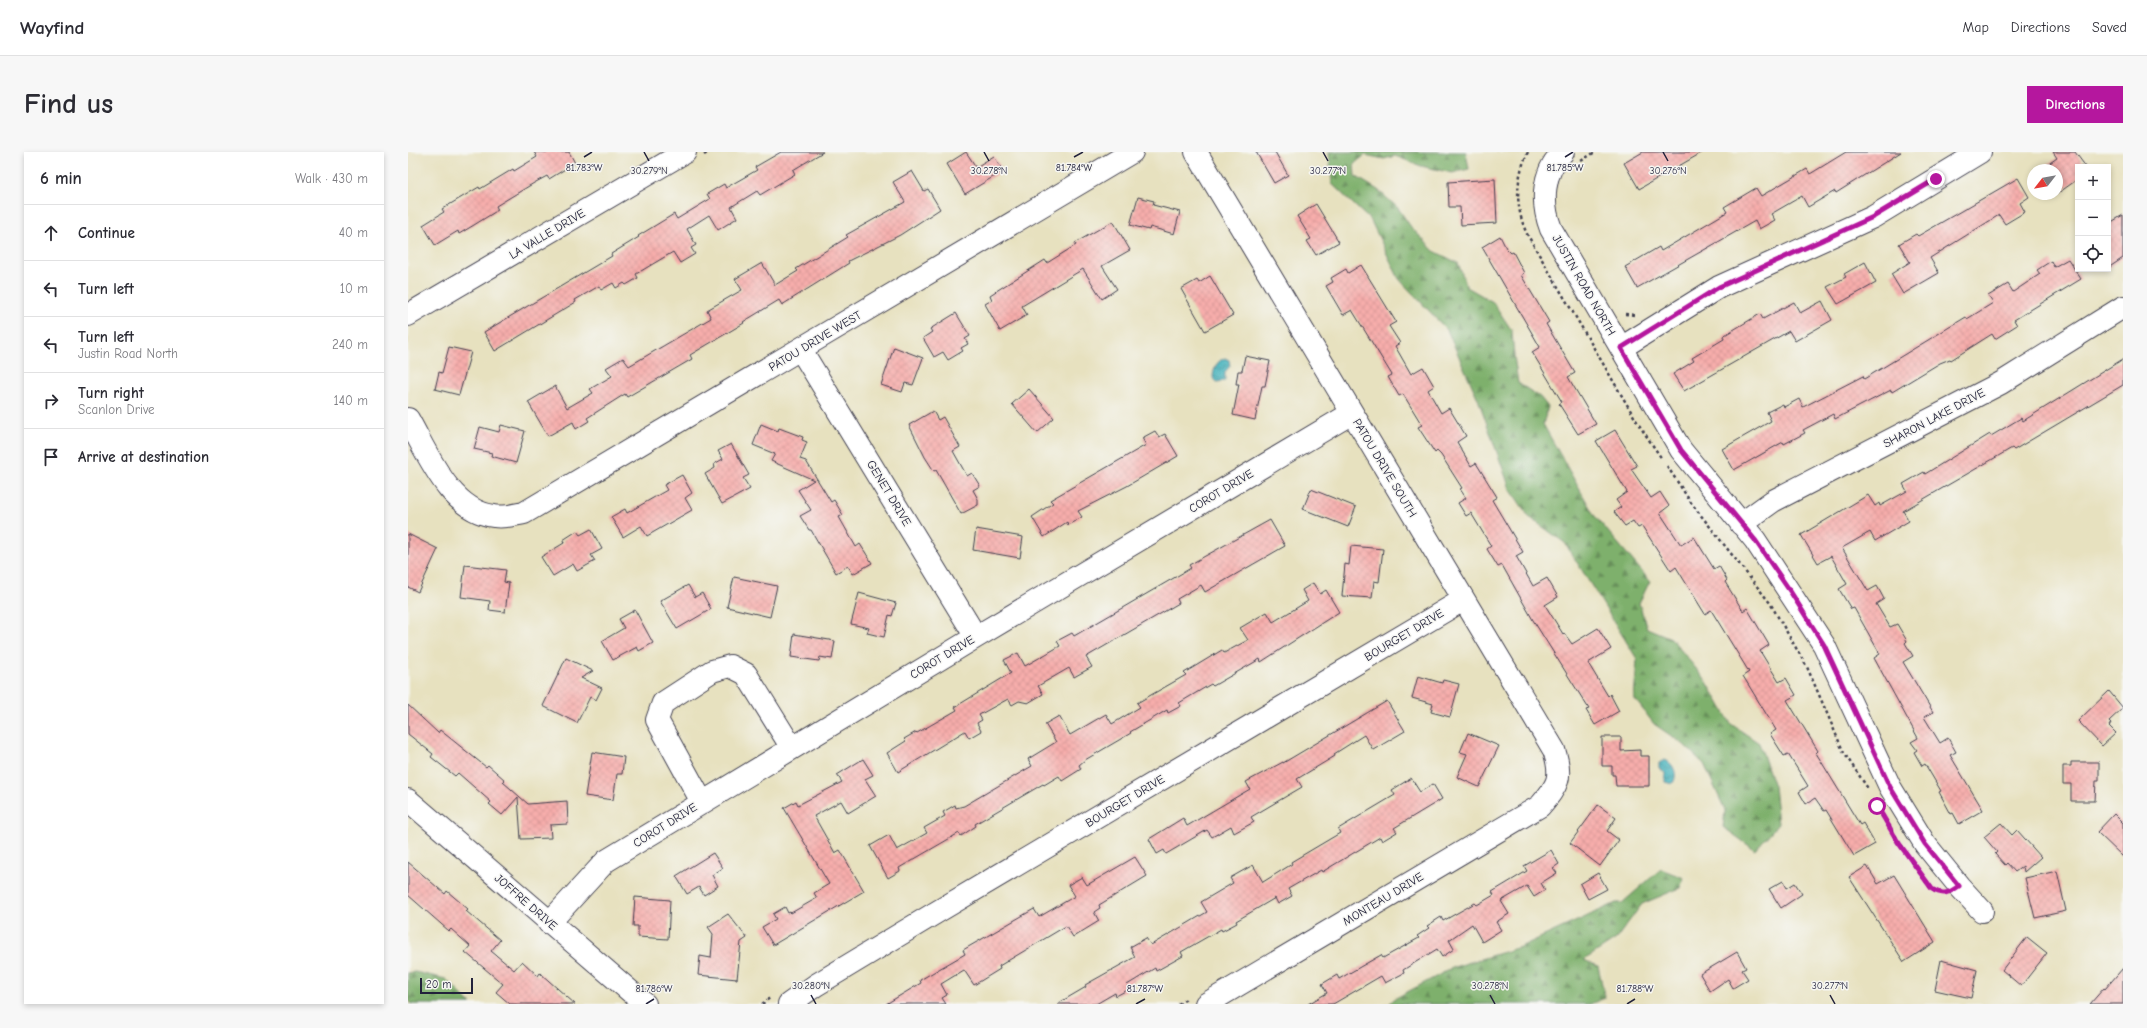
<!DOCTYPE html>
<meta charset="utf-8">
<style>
body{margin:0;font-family:"Comic Neue",sans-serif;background:#f7f7f7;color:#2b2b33}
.controls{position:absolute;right:12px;top:12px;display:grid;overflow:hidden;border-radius:0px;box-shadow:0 2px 6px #0003}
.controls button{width:36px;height:36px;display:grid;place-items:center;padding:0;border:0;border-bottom:1px solid #e1e1e2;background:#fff;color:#2b2b33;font:20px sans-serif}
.compass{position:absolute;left:1619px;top:12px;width:36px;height:36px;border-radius:50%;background:#fff;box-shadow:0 2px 6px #0003;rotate:239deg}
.scale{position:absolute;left:12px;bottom:10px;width:53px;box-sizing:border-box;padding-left:4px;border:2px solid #22223b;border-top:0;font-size:11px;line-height:14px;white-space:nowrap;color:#22223b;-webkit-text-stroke:3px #f6f6f2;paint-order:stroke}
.stop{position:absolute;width:12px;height:12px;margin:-9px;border:3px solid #b5179e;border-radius:50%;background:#fff}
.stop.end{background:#b5179e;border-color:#fff;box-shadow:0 1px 4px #0008}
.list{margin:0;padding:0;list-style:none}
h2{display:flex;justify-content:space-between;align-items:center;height:52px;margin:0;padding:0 16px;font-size:17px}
h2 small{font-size:13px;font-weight:400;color:#7c7c81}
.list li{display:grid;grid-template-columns:26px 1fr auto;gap:12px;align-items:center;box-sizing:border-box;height:56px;padding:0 16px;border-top:1px solid #e1e1e2}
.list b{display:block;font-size:15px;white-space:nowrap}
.list p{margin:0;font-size:13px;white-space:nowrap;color:#7c7c81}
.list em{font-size:13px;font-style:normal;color:#7c7c81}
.icon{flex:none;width:22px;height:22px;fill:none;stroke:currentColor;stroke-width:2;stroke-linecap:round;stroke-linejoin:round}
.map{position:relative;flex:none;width:1715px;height:852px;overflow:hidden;border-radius:0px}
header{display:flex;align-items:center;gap:24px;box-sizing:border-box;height:56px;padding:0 20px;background:#fff;border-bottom:1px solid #e1e1e2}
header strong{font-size:19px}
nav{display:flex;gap:22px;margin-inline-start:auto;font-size:14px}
.intro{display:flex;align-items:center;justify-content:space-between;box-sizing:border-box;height:96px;padding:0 24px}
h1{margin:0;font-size:28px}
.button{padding:10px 18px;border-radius:0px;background:#b5179e;color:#fff;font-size:14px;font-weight:700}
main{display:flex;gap:24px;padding:0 24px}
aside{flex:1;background:#fff;border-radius:0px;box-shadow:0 2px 6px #0003}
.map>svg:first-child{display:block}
.forest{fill:url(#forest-firs);stroke:#506954}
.water{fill:url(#water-waves);stroke:#31697a}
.building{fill:url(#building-cross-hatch)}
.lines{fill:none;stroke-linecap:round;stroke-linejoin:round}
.minor-casing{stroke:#403f4f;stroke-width:24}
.path{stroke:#403f4f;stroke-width:2.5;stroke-dasharray:3 3;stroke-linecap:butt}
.minor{stroke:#fff;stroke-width:22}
.route{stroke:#b5179e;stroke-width:5}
.ticks{fill:none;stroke:#22223b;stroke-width:1.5}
.labels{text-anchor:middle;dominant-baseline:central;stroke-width:3;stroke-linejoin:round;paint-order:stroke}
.street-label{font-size:12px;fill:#22223b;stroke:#f6f6f2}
.ticks-label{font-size:10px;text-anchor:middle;fill:#22223b;stroke:#f6f6f2;stroke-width:3;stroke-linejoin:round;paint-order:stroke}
</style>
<header>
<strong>Wayfind</strong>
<nav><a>Map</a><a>Directions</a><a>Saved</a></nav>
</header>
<div class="intro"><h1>Find us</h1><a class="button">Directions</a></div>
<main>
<aside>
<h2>6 min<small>Walk · 430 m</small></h2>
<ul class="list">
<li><svg class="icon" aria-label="ahead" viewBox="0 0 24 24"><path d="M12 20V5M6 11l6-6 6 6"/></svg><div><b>Continue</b></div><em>40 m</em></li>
<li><svg class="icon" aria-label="left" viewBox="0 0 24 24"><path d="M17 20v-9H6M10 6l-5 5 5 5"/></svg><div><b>Turn left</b></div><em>10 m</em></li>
<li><svg class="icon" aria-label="left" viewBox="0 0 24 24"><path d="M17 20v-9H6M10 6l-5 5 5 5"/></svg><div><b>Turn left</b><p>Justin Road North</p></div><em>240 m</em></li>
<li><svg class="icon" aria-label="right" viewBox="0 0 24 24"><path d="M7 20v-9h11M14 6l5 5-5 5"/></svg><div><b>Turn right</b><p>Scanlon Drive</p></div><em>140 m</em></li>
<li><svg class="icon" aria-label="arrive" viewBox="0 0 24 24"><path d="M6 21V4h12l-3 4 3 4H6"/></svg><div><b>Arrive at destination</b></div></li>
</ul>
</aside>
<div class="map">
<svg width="1715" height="852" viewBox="0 0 1715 852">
<defs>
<pattern id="forest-firs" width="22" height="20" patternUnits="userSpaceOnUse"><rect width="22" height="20" fill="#7eb06c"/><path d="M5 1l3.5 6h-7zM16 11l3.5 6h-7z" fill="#678f5a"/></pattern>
<pattern id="water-waves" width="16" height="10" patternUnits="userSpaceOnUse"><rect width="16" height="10" fill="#40b0ba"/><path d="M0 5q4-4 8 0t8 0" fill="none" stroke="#358f98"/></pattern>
<pattern id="building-cross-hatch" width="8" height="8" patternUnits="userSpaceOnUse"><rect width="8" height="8" fill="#f7adab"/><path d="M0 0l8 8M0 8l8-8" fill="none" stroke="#d39594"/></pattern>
</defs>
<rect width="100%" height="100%" fill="#f6f6f2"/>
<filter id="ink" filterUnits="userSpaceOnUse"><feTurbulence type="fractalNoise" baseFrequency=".025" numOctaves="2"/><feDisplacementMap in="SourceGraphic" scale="8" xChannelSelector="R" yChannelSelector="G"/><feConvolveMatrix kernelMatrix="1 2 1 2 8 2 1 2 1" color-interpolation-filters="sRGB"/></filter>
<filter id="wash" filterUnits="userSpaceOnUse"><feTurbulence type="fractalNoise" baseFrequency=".012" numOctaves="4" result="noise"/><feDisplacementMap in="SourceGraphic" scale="16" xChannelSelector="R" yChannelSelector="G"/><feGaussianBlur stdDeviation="0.9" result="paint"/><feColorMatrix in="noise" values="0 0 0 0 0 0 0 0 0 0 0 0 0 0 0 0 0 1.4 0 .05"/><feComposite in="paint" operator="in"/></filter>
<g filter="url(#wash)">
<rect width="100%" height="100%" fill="#e7e1bf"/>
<path class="forest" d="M921,0h137l3,17 -17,4 -31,-7 -26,-10 -11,3 -19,-4 -11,9 1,12 23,14 20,18 13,19 23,24 24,12 9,24 26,15 19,29 2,25 4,27 22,14 8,10 -5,17 51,91 56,66 -11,22 8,25 24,10 36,44 24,42 28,19 15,43 4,38 -23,26 -32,-23 2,-17 -21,-46 -21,-20 -29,-20 -20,-26 3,-39 -72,-116 -36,-26 -19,-28 -32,-90 -31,-69 -48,-51 -28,-58 -39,-37z
M1253,717l23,9 -4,10 -38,16 -26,35 -32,21 14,6 7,32 -15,6h-201l5,-5 60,-32 66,-20 96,-44h6z
M7,820l31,7 25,25h-59l-4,-5v-26z"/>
<path class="water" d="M817,206l4,2 1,6 -5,6v9l-8,1 -4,-4c0,-8 4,-18 12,-20z
M1257,608c9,3 14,16 7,24l-7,-2v-9l-6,-5v-5z"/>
<g id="blocks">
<path class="building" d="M126,0h35l6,11 -26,16 -2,-3 -13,7 -38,23 2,4 -24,15 -15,9 -1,-3 -23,14 -12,-20 21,-13 -2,-3 37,-22 1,2 33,-20 1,2 23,-14z
M373,0h42l-30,18 2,4 -35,21 -3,-4 -26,16 6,11 -19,12 -9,-15 -22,14 9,16 -5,3 4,6 -15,9 -7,-11 -37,22 2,4 -12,7 -2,-2 -8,5 -3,-5 -12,7 -2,-4 -24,14 1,2 -81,49 -11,-19 128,-76 -1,-2 28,-17 -1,-1 36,-22 3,5 33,-20 -3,-5 17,-10 2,4 3,-2 28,-16 -2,-3z
M558,0l10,15 18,-11 9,15 -38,23 -18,-30z
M848,0h19l13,23 -14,8z
M1235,0h60l-64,37 -15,-26z
M1438,0h55l-65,41 -1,-2 -27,16 -6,-11 -31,18 4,6 -16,9 -4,-8 -118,67 -12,-21 34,-20 2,4 66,-39 -3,-5 32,-19 5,8 46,-27 3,5z
M1645,0h22l11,15h-8v12l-21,15v-24h-17l17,-12z
M504,19l12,20 4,-2 12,20 -40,26 -52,26 1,2 -67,42 -3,-5 -36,22 1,1 -54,32 2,4 -65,38 -2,-3 -38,24 2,3 -13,8 -3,-7 -25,14 -20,-34 27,-16 12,22 26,-15 -3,-4 22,-13 -6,-8 17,-10 6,8 82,-48 -4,-8 35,-20 -7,-11 27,-16 13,22 23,-14 -2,-2 52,-32 -2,-2 59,-33 -12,-20z
M1610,26l11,19 -9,6 5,9 -20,12 -6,-9 -69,43 9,15 -36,21 -12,-20 19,-12 -11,-18 17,-10 2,2z
M1087,27l2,44 -36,2 -1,-18h-11l-1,-25z
M730,45l16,4 -1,4 27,7 -6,22 -24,-7 -1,3 -19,-5z
M908,52l23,38 -23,13 -9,-14 4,-2 -14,-23z
M1715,63v43l-15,10v-44z
M705,69l17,29 -28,16 15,23 -15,10 -19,-30 -61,37 5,9 -27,16 -15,-27 7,-4 -2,-5 55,-35 2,3 29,-18 -1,-2z
M1092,84l6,12 5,5 2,-1 11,21 -3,2 28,47 -3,2 29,49 -7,4 28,47 -18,10 -19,-30 3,-2 -30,-50 8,-5 -58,-100z
M1660,107l13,20 -67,41 3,5 -22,14 -3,-5 -41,26 -1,-1 -10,4 -48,29 -1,-2 -56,29 -2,-5 -30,16 2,3 -21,11 -1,-2 -49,28 -12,-21 49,-28 -4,-9 16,-8 1,3 15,-8 4,8 60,-31 1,3 102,-62 1,2 26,-16 -5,-7 20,-12 5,8 27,-18 -3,-4 14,-9 3,6z
M1457,110l11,21 -38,21 -11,-17 19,-10 -2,-3z
M953,113l35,57 -7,4 11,17 -5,3 16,28 12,-7 11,19 -6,4 13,23 8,-5 17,28 -9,6 14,24 5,-3 21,34 -5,3 31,52 -7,4 17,30 14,-8 11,19 -13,8 18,29 1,-1 8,11 26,-16 13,21 -23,14 20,33 2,-2 9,17 -24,14 -9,-15 3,-1 -56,-89 -31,-55 -4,2 -11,-18 4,-3 -20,-33 -5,3 -8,-13 8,-5 -6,-9 2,-1 -21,-33 -4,-4 -2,2 -17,-26 4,-2 -19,-31 -4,2 -11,-19 4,-2 -40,-65 -9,5 -17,-29 7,-4 -2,-4 15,-9 2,4z
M802,124l23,39 -28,16 -24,-42 16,-9 2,3z
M1414,149l10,19 -37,21 -6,-10 -105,60 -11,-17 21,-13 -2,-3 32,-19 -1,-3 37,-22 3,5 31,-17 6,11z
M548,161l14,23 -5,3 3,5 -7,4 2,3 -15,9 -5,-8 -9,5 -11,-19 9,-6 -2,-3z
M41,195l22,5 -12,43 -24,-6 4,-17 3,1z
M486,195l29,11 -10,27 -8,-2 -3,9 -21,-7z
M837,204l25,5 -5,25h-3l-7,34 -22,-5 6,-31h-3l2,-13h4z
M1715,207v26l-109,65 -2,-2 -109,63 6,10 -34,20 -5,-9 -28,16 26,43 9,-5 7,13 -8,5 14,23 7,-3 10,17 -2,2 8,13 -10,6 30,50 -9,5 16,26 8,-5 8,14 -6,3 33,55 -24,14 -6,-11 -2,1 -12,-22 2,-1 -16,-27 -3,2 -8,-14 3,-2 -6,-8 7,-4 -44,-80 6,-4 -26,-46 -3,1 -12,-20 8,-5 -16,-28 -13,7 -17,-28 67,-40 7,11 4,-3 1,3 27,-15 -4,-7 21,-12 1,2 65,-40 1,2 30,-18 2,3z
M621,237l25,29 -17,15 -25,-29z
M525,259l5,9 5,-3 17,30 -7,4 14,25 5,-3 8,13 -7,4 5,9v6l-17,9 -25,-44 -2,1 -9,-14 -16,-32z
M353,272l17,7 1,-3 24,9 -1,3 5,2 -7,17 6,2 25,41 3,-2 9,15 -4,2 17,30 4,-3 12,19 -19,11 -5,-8 -12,7 -25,-43h-2l-9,-14 11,-6 -13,-20 16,-10 -43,-19 4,-7 -22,-9z
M93,273l24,6 -9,32 -25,-7 1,-3 -18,-4 6,-22 19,5z
M1207,278l22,36 -6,3 20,29 9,-6 9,14 -9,7 21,32 13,-8 20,32 5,-3 8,14 -2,2 18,29 4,-3 22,37 -9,6 19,31 7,-4 10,17 -9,5 31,51 -2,2 44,72 3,-2 12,21 -21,12 -28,-46 -2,1 -9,-13 -9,6 -7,-12 9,-6 -20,-32 -4,2 -14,-22 6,-4 -33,-54 6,-4 -38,-62 -6,4 -29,-47 -5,4 -29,-45 -4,2 -5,-7 -8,5 -11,-14 7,-5 -5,-7 11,-8 -31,-51z
M747,279l4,6 6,-3 13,22 -51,30 -49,25 4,6 -14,8 -1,-3 -23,15 -12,-20 21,-14 -3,-3 96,-55 -4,-7z
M323,292l18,31 -6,3 7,11 -28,15 -17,-30 10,-6 -1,-4 9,-5 -5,-8z
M274,323l10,18 -7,5 7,12 -45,26 -6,-10 -18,11 -12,-20 14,-8 2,4 40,-23 -3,-5z
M903,337l45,18 -8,20 -45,-18z
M862,368l15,26 -80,46 -4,-7 -24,14 2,4 -93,54 6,10 -18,10 -5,-9 -31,18 5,8 -15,9 -9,-2 -7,4 -4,-6 -29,16 3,5 -5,3 4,8 -12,7 -4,-7 -67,41 -11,-19 19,-12 -2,-2 12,-7 1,1 40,-23 -2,-3 56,-34 -7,-13 14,-7 7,13 35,-20 -3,-5 15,-8 2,3 117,-68 -2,-3z
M183,377l11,20 -11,6 4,6 -18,10 -4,-7 -20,12 -12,-19 23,-14 -1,-3 14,-9 3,4z
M568,377l47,8 -3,21 -47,-8z
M0,382l30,15 -20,43 -10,-5z
M943,394l32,3 -4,33 -5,-1 -2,17 -30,-2 3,-32 4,1z
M57,413l41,5 -2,12 5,1 -4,29 -16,-2 1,-9 -29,-4z
M326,425l43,9 -7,31 -43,-10z
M905,431l7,11 6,-4 13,22 -78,50 -1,-3 -47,27 -2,-2 -32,19 2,3 -13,7 -1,-3 -37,22 1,1 -46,27 -6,5 2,4 -19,12 -3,-5 -15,9 -1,-1 -68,40 1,2 -15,10 -2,-3 -60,35 1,3 -12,7 -18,-32 19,-11 8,15 30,-17 -3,-5 21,-12 -2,-4 12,-7 1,3 8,-2 68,-40 -4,-7 28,-17 -11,-18 14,-8 11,19 36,-21 6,10 28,-17 -3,-4 49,-28 -2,-2 38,-23 2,3 24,-13 -8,-12 27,-16 6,10 35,-21 -6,-11z
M280,433l7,12 7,-4 9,16 -34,20 -17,-28z
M451,441l37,10 -4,13 -3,-1 -5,22 -17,-4 2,-5 -18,-4z
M227,458l18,33 -14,8 -2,-4 -24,13 -11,-19 22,-13 -5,-9z
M386,482l41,7 -3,18 -12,-2 -1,4 -28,-4z
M158,506l27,13 -12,7 21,10 -6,12 -6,-3 -13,26 -34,-17z
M1010,524l24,7 1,-3 16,4 -9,33 -19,-5 2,-8 -21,-6z
M1701,539l14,17 -14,13 2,2 -2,3 7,7 -14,13 -24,-25z
M979,549l18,30 -32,19 -9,-15 -30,19 1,2 -38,23 5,8 -51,30 3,5 -20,11 -3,-7 -19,11 -5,-7 -41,24 -2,-4 -7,4 -8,-15 34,-21 4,8 63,-37 -4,-7 37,-20v1z
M0,553l30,28 2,-3 46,37 2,-2 17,15 -2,2 25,22 39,-3 1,23 -18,1 1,13 -30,1 -3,-42 -16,18 -13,-11 2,-2 -33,-29 -3,3 -24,-19 2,-3 -25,-20z
M1060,581l31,13 -20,41 -22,-10 10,-23 -7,-2z
M1194,585h19v14l19,-1v6h9v30h-33l-1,-11h-3v-9h-10z
M184,600l32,5 -2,17h-5l-4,26 -28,-4z
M455,607l10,16 -8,4 11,17 -28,17 -7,-12 -27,15 21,37 5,-3 24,41 -91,54 -11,-18 14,-8 -3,-5 12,-7 3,6 2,-1 1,1 26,-15 -3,-5 15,-9 -45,-76 12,-7 2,4 44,-23 -5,-7z
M1663,610h28v19h-3l-1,20h-24v-17h-8v-18h8z
M1003,626l9,14 13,-8 9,15 -48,29 3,4 -15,9 -2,-4 -58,35 -1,-2 -33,19 4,7 -14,8 -3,-6 -39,23 1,2 -15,8 -1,-2 -40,23 2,4 -27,15 -1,-3 -28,17 2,4 -13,7 -1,-3 -19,11h-39l29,-17 -1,-2 50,-28 -5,-10 16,-9 5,7 56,-33 -6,-10 32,-19 -3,-5 23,-13 10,17 29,-18 -1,-2 49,-29 -2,-4 57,-34 -3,-5z
M1190,653l18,13 -9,13 12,9 -19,26 -30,-23z
M1706,662l9,9v34l-26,-25z
M1593,671l11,12 5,-5 24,27 -17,15 -1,-6 -8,6 -8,-9 -2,2 -10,-11 2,-2 -13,-15z
M1143,698l8,14 -6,4 4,5 -16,10 4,7 -11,7 -7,-11 -26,15 8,13 -13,8 5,8 -19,12 -10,-18 -23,16 5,9 -12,8 -5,-8 -34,21 1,3 -19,10 -4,-7 -48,28h-25l19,-11 -5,-9 15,-9 2,4 42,-24 2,3 36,-20 -2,-2 12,-8 -2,-2 14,-9 2,4 32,-18 2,2 17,-10 -2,-3 35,-21 -3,-5z
M305,701l10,15 -11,7 6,11 -14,9 -5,-8 -12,7 -11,-18z
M727,705l12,19 -48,29 1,3 -6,4 5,9 -26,16 -7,-11 -67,40 1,3 -26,16 -10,-15 -23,14 6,11 -5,3 4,6h-60l35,-21 -1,-3 45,-26 -2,-4 71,-41 5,8 36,-21 -7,-11 14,-8 5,8z
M0,710l37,32 2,-3 21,18 -2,2 34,29 -9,11 23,19 8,-9 16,15 2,-3 35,31h-65l-14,-12 7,-8 -38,-32 5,-6 -19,-17 -2,2 -41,-36z
M1459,714l11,18 16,-9 41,67 -31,20 -55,-85z
M1649,719l9,40 -31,7 -10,-40z
M1190,721l9,16 -19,10 -8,-15z
M1375,729l4,7 8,-5 7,11 -21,14 -12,-19z
M227,745l35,3 -2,39 -30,-2v-11h-5z
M320,762l19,24 -6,4 -4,37 -39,-4 2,-19 11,2 2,-24 -5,-7z
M1619,785l20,16 -26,33 -19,-16z
M1329,800l9,16 -4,2 6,9 -15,9 -5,-9 -18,12 -10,-17z
M1533,808l36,10 -6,28 -36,-8z
M1715,816v36h-33l14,-16 1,1z"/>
</g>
</g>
<g filter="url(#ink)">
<use href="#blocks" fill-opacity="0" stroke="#403f4f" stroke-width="1"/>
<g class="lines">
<g class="minor-casing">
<path id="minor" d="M788,0l358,598c9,28 4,35 -14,56l-334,198
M1155,0c-21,20 -22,51 -12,77l130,221 74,90 69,105 66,142 35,57 34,42 23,25
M0,163l277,-163
M1213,196l98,-61 154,-70 107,-65
M393,198l175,287
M0,267c20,35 42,92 86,97 10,2 20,-1 30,-3l608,-361
M1333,372l32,-23 228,-118 122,-76
M0,648l237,204
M294,650l-45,-82 6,-17 49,-32 18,-5 16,8 46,74
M141,771l57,-62 370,-224 376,-224
M381,852l27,-19 121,-73 526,-312"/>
</g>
<path class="path" d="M1120,0c-13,26 -13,56 -1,82l112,191 23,34
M296,3l5,-3
M1173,9l14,-9
M1217,162l10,1
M1259,314l25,38 78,99 37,64 37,86 25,37
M1474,663l22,35
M1503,709l21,28 5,3
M354,852l9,-7
M770,852l10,-6"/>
<use href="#minor" class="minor"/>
</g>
</g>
<g class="lines" filter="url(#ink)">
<path class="route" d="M1469,654l21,36 34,47c11,7 17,4 27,-3l-34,-42 -35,-57 -66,-142 -34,-54 -35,-51 -74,-90 -60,-102 98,-61 154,-70 63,-38"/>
</g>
<path class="ticks" d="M236,0l5,9M576,0l5,9M915,0l5,9M1255,0l5,9M176,5l8,-5M666,5l9,-5M1157,5l8,-5M403,843l5,9M1082,843l5,9M1422,843l5,9M238,852l8,-5M728,852l9,-5M1219,852l8,-5"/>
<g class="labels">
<g class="street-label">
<text transform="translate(139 82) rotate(-31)">LA VALLE DRIVE</text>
<text transform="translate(1176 133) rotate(60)">JUSTIN ROAD NORTH</text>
<text transform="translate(407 189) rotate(-31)">PATOU DRIVE WEST</text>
<text transform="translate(1526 266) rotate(-28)">SHARON LAKE DRIVE</text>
<text transform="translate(977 316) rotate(59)">PATOU DRIVE SOUTH</text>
<text transform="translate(813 339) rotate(-31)">COROT DRIVE</text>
<text transform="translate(481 341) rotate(59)">GENET DRIVE</text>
<text transform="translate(996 483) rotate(-31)">BOURGET DRIVE</text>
<text transform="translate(534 505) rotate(-31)">COROT DRIVE</text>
<text transform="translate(717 649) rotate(-31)">BOURGET DRIVE</text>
<text transform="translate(257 673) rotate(-32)">COROT DRIVE</text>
<text transform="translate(975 747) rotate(-31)">MONTEAU DRIVE</text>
<text transform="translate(118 750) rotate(41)">JOFFRE DRIVE</text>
</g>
</g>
<g class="ticks-label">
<text x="666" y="19">81.784°W</text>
<text x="176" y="19">81.783°W</text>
<text x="1157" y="19">81.785°W</text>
<text x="1260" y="22">30.276°N</text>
<text x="241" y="22">30.279°N</text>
<text x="581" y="22">30.278°N</text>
<text x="920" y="22">30.277°N</text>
<text x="403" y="837">30.280°N</text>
<text x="1082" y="837">30.278°N</text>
<text x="1422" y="837">30.277°N</text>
<text x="246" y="840">81.786°W</text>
<text x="737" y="840">81.787°W</text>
<text x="1227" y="840">81.788°W</text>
</g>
</svg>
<div class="controls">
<button>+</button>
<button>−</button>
<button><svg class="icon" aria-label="locate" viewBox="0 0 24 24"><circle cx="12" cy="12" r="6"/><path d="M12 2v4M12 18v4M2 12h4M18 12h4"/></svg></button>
</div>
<svg class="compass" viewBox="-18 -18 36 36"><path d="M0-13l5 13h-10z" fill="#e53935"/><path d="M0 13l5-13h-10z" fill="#7c7c81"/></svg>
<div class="scale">20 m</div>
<div class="stop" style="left:1469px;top:654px"></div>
<div class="stop end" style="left:1528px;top:27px"></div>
</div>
</main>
